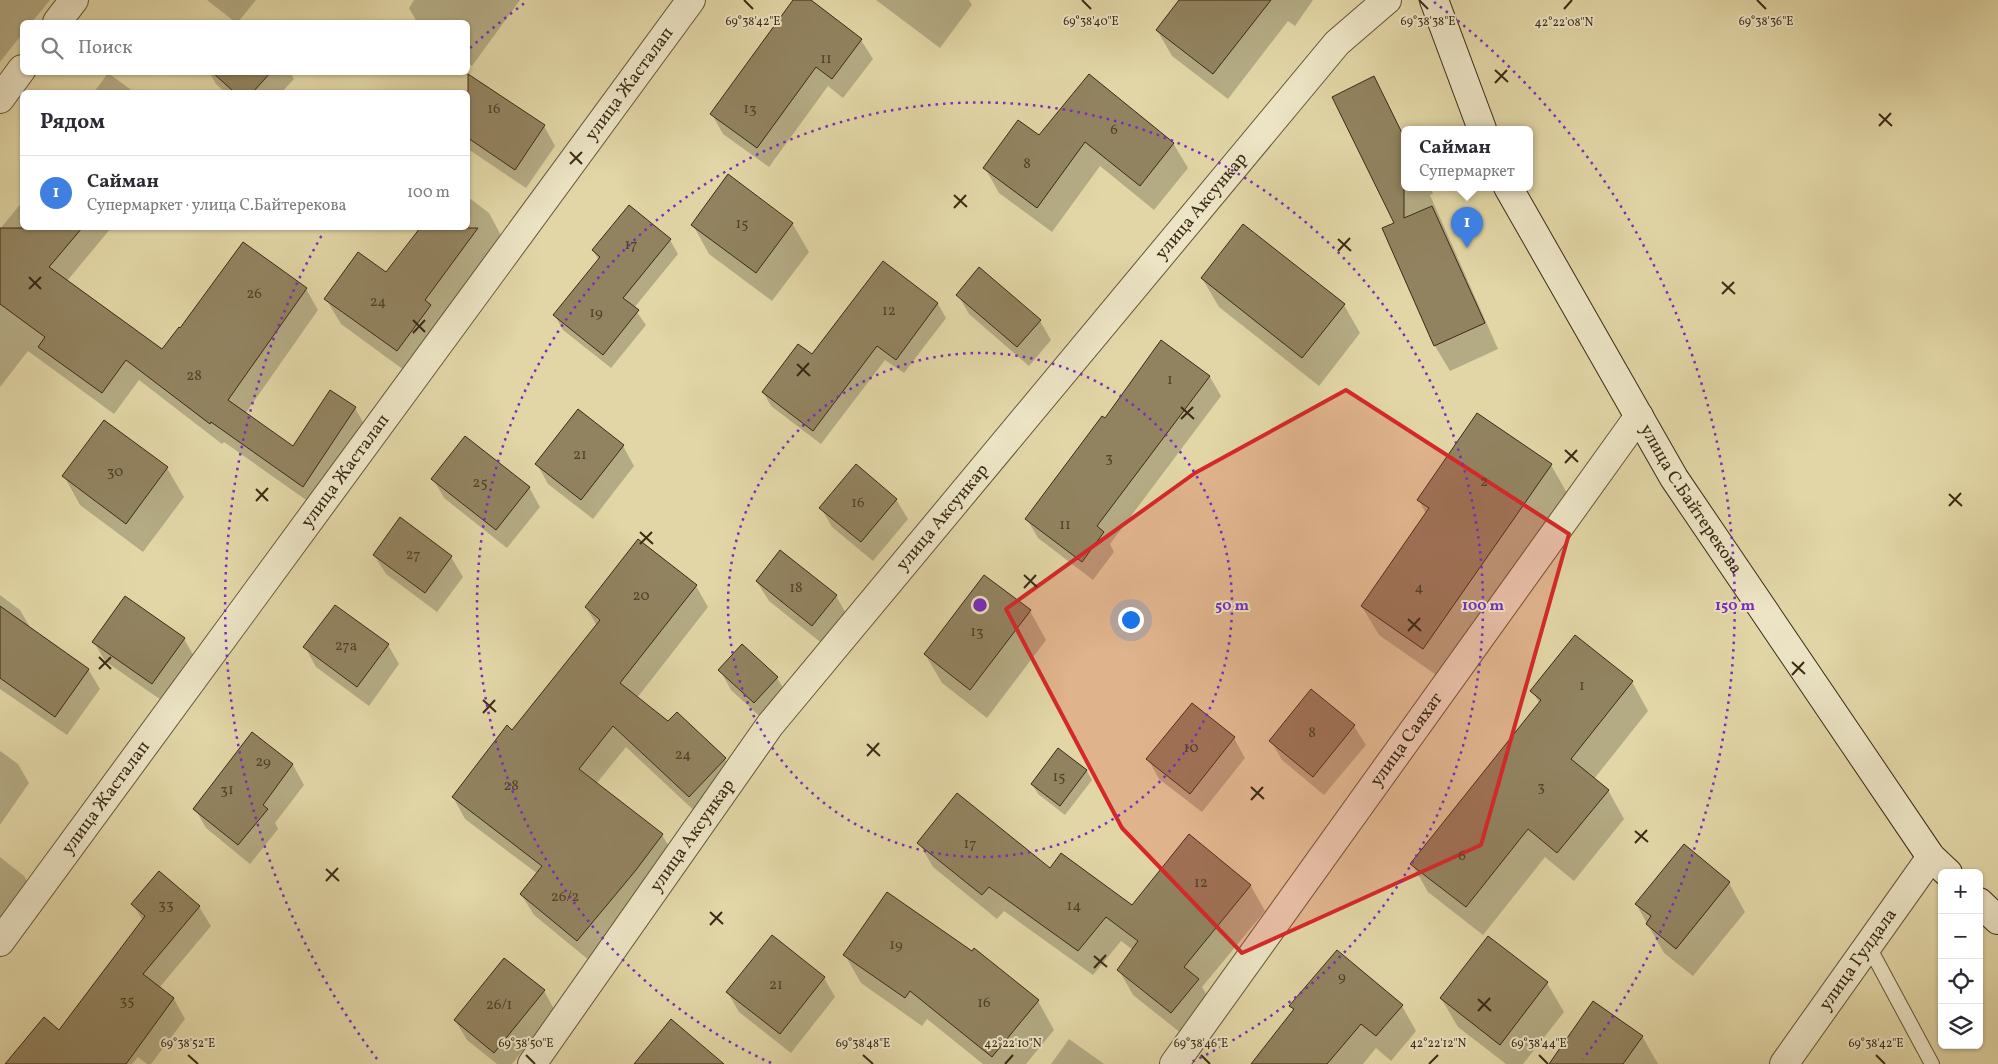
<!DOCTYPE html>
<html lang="ru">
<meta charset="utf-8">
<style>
body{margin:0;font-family:Vollkorn,serif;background:#f2f2f3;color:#2b2b33}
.controls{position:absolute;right:15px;bottom:15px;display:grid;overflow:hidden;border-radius:8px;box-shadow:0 1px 4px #0004}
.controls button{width:45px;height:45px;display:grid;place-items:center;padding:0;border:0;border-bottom:1px solid #e1e1e2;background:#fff;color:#2b2b33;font:25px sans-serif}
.you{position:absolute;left:1130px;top:619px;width:18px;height:18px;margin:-12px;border:4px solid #fff;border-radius:50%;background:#1a73e8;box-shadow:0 0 0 8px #1a73e833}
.badge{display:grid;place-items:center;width:32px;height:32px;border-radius:50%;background:#8f2418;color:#fff;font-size:16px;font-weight:700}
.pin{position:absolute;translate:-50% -41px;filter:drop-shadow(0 1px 2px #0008)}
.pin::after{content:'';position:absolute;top:26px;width:18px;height:15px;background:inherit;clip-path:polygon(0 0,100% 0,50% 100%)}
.popup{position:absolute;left:1401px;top:126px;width:132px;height:65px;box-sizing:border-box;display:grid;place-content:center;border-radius:8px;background:#fff;filter:drop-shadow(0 1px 4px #0005);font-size:16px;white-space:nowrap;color:#7c7c81}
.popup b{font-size:19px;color:#2b2b33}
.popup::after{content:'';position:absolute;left:50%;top:100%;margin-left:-10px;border:10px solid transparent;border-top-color:#fff}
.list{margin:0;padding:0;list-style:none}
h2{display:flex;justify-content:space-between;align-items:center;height:65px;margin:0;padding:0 20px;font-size:21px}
h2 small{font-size:16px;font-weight:400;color:#7c7c81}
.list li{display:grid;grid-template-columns:32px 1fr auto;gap:15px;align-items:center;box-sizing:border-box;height:75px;padding:0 20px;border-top:1px solid #e1e1e2}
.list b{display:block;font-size:19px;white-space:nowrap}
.list p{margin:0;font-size:16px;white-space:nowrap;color:#7c7c81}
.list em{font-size:16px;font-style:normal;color:#7c7c81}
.icon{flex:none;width:28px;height:28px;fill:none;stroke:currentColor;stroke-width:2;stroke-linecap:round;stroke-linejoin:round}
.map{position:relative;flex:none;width:1998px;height:1064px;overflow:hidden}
.search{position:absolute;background:#fff;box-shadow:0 1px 4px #0004;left:20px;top:20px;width:450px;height:55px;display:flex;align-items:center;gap:12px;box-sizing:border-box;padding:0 18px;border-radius:8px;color:#7c7c81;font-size:19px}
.panel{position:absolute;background:#fff;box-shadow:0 1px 4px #0004;left:20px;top:90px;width:450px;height:140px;border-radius:8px}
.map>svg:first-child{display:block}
.shadow{fill:#0003}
.building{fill:#928360;stroke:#3b2a15}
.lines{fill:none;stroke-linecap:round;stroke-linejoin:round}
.lane-casing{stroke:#655539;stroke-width:16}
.street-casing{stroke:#655539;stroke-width:30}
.secondary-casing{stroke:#3b2a15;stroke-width:30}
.lane{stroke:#ece4c5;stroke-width:14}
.street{stroke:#ece4c5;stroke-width:28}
.secondary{stroke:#ece4c5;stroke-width:28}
.marked{fill:#d62828;fill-opacity:0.2;stroke:#d62828;stroke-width:4;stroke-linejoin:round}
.ticks{fill:none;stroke:#3b2a15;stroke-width:2}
.ring{fill:none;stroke:#7b2cbf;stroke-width:2.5;stroke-dasharray:2.5 5}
.labels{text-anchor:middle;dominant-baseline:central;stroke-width:4;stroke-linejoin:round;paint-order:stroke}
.number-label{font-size:15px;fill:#514028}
.street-label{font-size:18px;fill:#3b2a15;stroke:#ece4c5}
.ticks-label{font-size:12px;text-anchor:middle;fill:#3b2a15;stroke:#ece4c5;stroke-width:4;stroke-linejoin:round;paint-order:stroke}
.centre{fill:#7b2cbf;stroke:#ece4c5;stroke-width:2.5}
.ring-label{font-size:15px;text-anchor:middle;font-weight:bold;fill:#7b2cbf;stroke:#ece4c5;stroke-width:4;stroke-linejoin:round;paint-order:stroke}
</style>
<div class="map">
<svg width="1998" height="1064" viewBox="0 0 1998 1064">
<rect width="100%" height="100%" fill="#e2d6a6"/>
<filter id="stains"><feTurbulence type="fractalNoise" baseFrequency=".004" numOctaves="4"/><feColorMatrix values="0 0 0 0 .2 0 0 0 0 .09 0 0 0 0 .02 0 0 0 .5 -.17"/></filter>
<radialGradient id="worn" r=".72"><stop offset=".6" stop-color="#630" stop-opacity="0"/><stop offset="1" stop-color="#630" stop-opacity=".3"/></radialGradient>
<path class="shadow" d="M0,0h50l-18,22h-10v12l-22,28z
M207,0h49l-18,22h-3z
M414,0h106l-48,66 -4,-4v-40h-51l-8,-14z
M794,0h15l52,40 12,19 -30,39 -15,-12 -59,81 -46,-33 -11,-20z
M876,0h93l3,5 -32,43z
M1181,0h132l-18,26 -7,-5 -60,78 -56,-43 -15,-26z
M209,72h81l4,7 -12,13h-57l-9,-8z
M108,73l26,19h-40z
M1374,77l30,59v51h26l3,7 -3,1 68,154 -48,22 -15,-25 -52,-117 13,-6z
M475,81l69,45 11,20 -29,42 -58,-39 -1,-57z
M1039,137l134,6 15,25 -34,42 -54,-44 -48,66 -53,-39 -14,-25z
M468,197l21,16 14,26 -91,137 -71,-52 -15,-25 60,-25 35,-46h47z
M22,202v26h89l-44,53 96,70 143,-62 12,21 -73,104 48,34 62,-40 12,21 -51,78 -92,-65 -2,2 -83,-64 -25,34 -86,-63 -28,36v-158z
M792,223l17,29 -37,49 -63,-47 -16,-29z
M670,240l8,14 -44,54 12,17 -35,43 -48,-38 -8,-14 44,-55 -6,-11z
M883,263l55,41 8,14 -42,55 -19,-13 -64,84 -50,-38 -8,-14 49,-36z
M1202,278l142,27 16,28 -41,53 -100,-79z
M958,295l82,26 11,19 -22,26 -60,-52z
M1162,342l48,35 11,19 -111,148 4,8 -21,28 -55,-42 -11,-19 78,-99z
M623,446l11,20 -41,53 -45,-35 -11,-20z
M1551,465l16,28 -128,184 -60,-42 -17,-28 64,-93 -7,-14z
M167,468l17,29 -41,55 -63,-47 -16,-29z
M433,479l96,8 11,20 -33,41 -63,-50z
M896,499l12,20 -35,42 -41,-34 -11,-19z
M400,519l51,38 12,20 -26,35 -51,-38 -12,-19z
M757,582l79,14 11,19 -23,30 -55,-44z
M696,586l12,21 -71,91 31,25 57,36 12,21 -35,38 -76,-71 -30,37 66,51 13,21 -85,105 -56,-46 -13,-21 17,-20 -73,-55 -12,-22 60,-66 84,-105 -11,-19z
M0,595l20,15 11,19 57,40 12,20 -33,46 -67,-46z
M1030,611l16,29 -59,78 -45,-35 -17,-29z
M184,639l11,19 -31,44 -59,-41 -11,-19z
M388,645l11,19 -30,42 -53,-39 -11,-20z
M743,646l34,32 12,19 -23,25 -35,-32 -11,-20z
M1632,682l16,29 -54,68 14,11 16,29 -50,62 -29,-24 -62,78 -55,-43 -16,-28 128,-160 -8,-13z
M1312,690l42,36 12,19 -42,50 -42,-35 -11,-19z
M253,734l40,31 11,20 -29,38 3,6 -28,35 -44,-36 -11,-19z
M1234,738l11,20 -43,54 -43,-33 -11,-20z
M1059,750l28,21 5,9 -27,35 -27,-21 -6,-10z
M0,751l18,13 11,19 -29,42z
M1190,836l61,50 14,25 -63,76 10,17 -26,33 -53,-42 -14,-25 14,-20 -12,-9 -28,34 -89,-64 -7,8 -64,-52 -14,-24 214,64z
M0,857l24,19 11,19 -35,39z
M159,873l40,34 12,19 -52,62 15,11 11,20 -34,45h-4l-9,-7 -6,7h-116l43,-33 84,-110 -10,-17z
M1729,883l16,29 -52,64 -29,-23 -28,-49z
M845,955l193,46 16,29 -28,34h-43l-56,-45 -5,7 -61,-43z
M824,978l11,19 -44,56 -52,-41 -11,-19z
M1547,983l17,29 -41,52h-17l-48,-37 -17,-29z
M544,991l11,20 -43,53h-15l-30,-24 -12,-20z
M1291,1006h111l14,25 -25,30 -15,-13 -13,16h-110l41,-53z
M1642,1036l16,28h-108z
M1069,1039l35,25h-53z"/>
<path class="building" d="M793,0h18l51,39 -30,40 -16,-12 -59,81 -47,-34z
M1179,0h92l-58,74 -57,-44z
M212,72h59l-18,20h-19z
M468,74l77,51 -30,45 -47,-32z
M1089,74l85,69 -34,43 -55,-44 -48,66 -54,-40 35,-48 21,15z
M1374,76l30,61v81l28,-12 53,117 -51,23 -52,-118 12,-5 -62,-126z
M728,174l65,49 -37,50 -65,-48z
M629,205l42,34 -48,59 16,12 -36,45 -50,-40 47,-58 -8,-7z
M1243,224l102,80 -43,54 -101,-80z
M0,228h82l-33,39 113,82 17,-22 1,1 63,-86 64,46 -79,112 65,46 37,-56 26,17 -53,80 -92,-65 -1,2 -84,-64 -24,33 -64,-46 7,-10 -45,-33z
M420,228h58l-53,72 6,5 -34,46 -73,-52 34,-47 28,20z
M883,261l55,42 -42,57 -19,-14 -64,85 -51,-39 36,-48 14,10z
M979,267l62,53 -24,27 -61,-52z
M1161,340l49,36 -113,150 7,6 -22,30 -57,-43 77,-103 3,2z
M578,409l46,36 -43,55 -46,-36z
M1477,413l75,51 -129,185 -62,-43 68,-98 -12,-8z
M104,420l64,47 -42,57 -64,-48z
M465,436l65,51 -34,43 -65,-51z
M856,464l41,35 -36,43 -42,-34z
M400,517l52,39 -27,37 -52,-38z
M638,539l59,46 -77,98 48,38 9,-9 49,46 -37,39 -76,-71 -34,43 84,65 -27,36 -59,71 -57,-47 22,-28 -90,-69 55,-72 5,5 88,-110 -15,-13z
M780,550l57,45 -25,31 -56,-45z
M984,575l47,35 -61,80 -46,-36z
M125,596l60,42 -33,46 -60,-42z
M335,605l54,39 -32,43 -54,-40z
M0,606l89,63 -34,48 -55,-39z
M1575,635l58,46 -62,78 38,31 -52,63 -29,-24 -62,78 -56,-43 131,-164 -11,-9z
M742,644l36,33 -24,26 -36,-33z
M1311,689l44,36 -42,52 -44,-36z
M1192,703l43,34 -45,57 -44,-35z
M252,732l41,32 -30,41 5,4 -30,36 -45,-36z
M1058,748l29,22 -27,36 -29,-22z
M957,793l93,75 11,-15 71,52 57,-71 62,51 -67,82 15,12 -28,34 -54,-43 21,-29 -32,-24 -28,34 -89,-64 -7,8 -65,-52z
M1684,844l46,38 -54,67 -30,-25 5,-8 -16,-12z
M159,871l41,35 -57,68 31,24 -48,66h-121l39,-47 15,13 86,-114 -14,-12z
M887,892l85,59 2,-3 65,52 -47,57 -82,-66 -5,7 -62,-43z
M772,935l53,42 -45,57 -54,-42z
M1488,936l60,46 -48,63 -60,-47z
M1337,950l66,55 -27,31 -15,-12 -34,40h-76l43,-55 -5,-3z
M504,958l41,32 -51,63 -40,-33z
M1593,1001l50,35 -20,28h-74z
M671,1019l53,45h-90z"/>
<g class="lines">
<g class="lane-casing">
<path id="lane" d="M1868,945l64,119"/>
</g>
<g class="street-casing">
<g id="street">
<path d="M57,22l17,-22"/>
<path d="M0,99l22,-30"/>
<path id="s1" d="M0,942l691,-942"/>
<path id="s2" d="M532,1064l238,-339 567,-682 50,-43"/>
<path id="s3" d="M1174,1064l465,-648"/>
<path id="s4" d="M1784,1064l147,-207"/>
</g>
</g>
<g class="secondary-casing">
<g id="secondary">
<path d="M1434,0l48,129"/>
<path id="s5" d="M1508,187l166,291 257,379 17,16"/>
<path d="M1979,902l19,18"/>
</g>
</g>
<use href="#lane" class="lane"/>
<use href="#street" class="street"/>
<use href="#secondary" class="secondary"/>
</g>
<path class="marked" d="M1346,390l223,144 -88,311 -239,108 -120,-125 -116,-219 189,-136z"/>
<path class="ticks" d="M744,0l9,9M1082,0l9,9M1419,0l9,9M1757,0l9,9M1564,9l8,-9M1495,70l13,12M1495,83l12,-13M1879,114l13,12M1879,126l12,-13M570,152l12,12M570,164l12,-12M954,195l13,12M954,208l12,-13M1338,239l13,12M1338,251l12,-13M29,277l12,12M1722,282l13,12M29,289l12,-12M1722,294l12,-12M413,320l12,12M413,333l12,-13M797,364l13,12M797,376l12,-13M1181,407l13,12M1181,419l12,-12M1565,450l13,12M1565,463l12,-13M256,489l12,12M1949,494l13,12M256,501l12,-13M1949,506l12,-13M640,532l13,12M640,544l12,-12M1024,575l13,12M1024,588l12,-13M1408,619l13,12M1408,631l12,-13M99,657l12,12M1792,662l13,12M99,669l12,-12M1792,675l12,-13M483,700l13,12M483,713l12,-13M867,744l13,12M867,756l12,-13M1251,787l13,12M1251,800l12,-13M1635,831l13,11M1635,843l12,-13M326,869l13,12M326,881l12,-13M710,912l13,12M710,925l12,-13M1094,956l13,11M1094,968l12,-13M1478,999l13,12M1478,1011l12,-13M188,1055l10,9M526,1055l9,9M863,1055l10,9M1201,1055l9,9M1539,1055l9,9M1876,1055l9,9M1005,1064l8,-9M1429,1064l9,-9"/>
<g class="ring">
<circle cx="980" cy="605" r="252"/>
<path d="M771 1063A503 503 0 1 1 1189 1063"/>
<path d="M377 1059A755 755 0 0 1 323 233M470 48A755 755 0 0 1 526 2M1434 2A755 755 0 0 1 1583 1059"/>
</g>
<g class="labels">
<g class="number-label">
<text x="826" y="59">11</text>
<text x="494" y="109">16</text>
<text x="750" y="109">13</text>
<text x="1114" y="130">6</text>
<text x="1027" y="164">8</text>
<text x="742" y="224">15</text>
<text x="631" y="245">17</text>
<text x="254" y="294">26</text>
<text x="378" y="302">24</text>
<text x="889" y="311">12</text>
<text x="596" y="313">19</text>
<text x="194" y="376">28</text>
<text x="1170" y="380">1</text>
<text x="580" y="455">21</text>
<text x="1109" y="458">3</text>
<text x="115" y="472">30</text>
<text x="1484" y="482">2</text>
<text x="480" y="483">25</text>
<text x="858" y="503">16</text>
<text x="1065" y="525">11</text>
<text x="413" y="555">27</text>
<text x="796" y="588">18</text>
<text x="1419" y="588">4</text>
<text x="641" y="596">20</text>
<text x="977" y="632">13</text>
<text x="346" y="646">27а</text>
<text x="1582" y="686">1</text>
<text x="1312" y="733">8</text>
<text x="1191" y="748">10</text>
<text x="683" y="755">24</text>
<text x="263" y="762">29</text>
<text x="1059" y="777">15</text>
<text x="511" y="786">28</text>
<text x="1541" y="787">3</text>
<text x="227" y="790">31</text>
<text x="970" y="844">17</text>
<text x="1462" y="856">6</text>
<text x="1201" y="883">12</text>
<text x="565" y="897">26/2</text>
<text x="166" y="905">33</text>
<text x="1074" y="906">14</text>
<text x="896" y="945">19</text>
<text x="1342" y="977">9</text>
<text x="776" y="985">21</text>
<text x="127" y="1001">35</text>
<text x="984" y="1003">16</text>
<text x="499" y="1005">26/1</text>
</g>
<g class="street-label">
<text stroke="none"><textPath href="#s1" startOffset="1064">улица Жасталап</textPath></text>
<text stroke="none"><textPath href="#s2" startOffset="1089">улица Аксункар</textPath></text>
<text stroke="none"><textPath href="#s1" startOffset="584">улица Жасталап</textPath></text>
<text stroke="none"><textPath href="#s5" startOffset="362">улица С.Байтерекова</textPath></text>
<text stroke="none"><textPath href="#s2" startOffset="684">улица Аксункар</textPath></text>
<text stroke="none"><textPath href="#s3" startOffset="399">улица Саяхат</textPath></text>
<text stroke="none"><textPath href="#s1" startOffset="179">улица Жасталап</textPath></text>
<text stroke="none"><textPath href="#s2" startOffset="279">улица Аксункар</textPath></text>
<text stroke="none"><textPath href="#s4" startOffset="128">улица Гулдала</textPath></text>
</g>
</g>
<g class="ticks-label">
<text x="753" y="25">69°38'42"E</text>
<text x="1091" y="25">69°38'40"E</text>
<text x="1428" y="25">69°38'38"E</text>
<text x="1766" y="25">69°38'36"E</text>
<text x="1564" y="26">42°22'08"N</text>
<text x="1013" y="1047">42°22'10"N</text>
<text x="1438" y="1047">42°22'12"N</text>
<text x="188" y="1047">69°38'52"E</text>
<text x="526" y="1047">69°38'50"E</text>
<text x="863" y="1047">69°38'48"E</text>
<text x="1201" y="1047">69°38'46"E</text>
<text x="1539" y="1047">69°38'44"E</text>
<text x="1876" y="1047">69°38'42"E</text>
</g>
<circle cx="980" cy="605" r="8" class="centre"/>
<g class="ring-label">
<text x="1232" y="610">50 m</text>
<text x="1483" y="610">100 m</text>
<text x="1735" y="610">150 m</text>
</g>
<rect width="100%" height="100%" filter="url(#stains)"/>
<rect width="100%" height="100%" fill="url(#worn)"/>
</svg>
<div class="controls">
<button>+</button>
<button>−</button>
<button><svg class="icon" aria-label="locate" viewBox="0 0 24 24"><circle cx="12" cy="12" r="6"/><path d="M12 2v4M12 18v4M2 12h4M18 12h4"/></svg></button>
<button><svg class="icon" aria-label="layers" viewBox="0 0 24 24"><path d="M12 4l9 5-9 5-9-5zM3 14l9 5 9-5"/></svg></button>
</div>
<div class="you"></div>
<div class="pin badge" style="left:1467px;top:248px;background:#3f7fe0">1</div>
<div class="popup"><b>Сайман</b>Супермаркет</div>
<div class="search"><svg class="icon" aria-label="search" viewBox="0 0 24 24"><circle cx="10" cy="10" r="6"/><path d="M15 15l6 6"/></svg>Поиск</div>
<section class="panel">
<h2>Рядом<small></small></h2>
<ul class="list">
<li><span class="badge" style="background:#3f7fe0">1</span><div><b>Сайман</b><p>Супермаркет · улица С.Байтерекова</p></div><em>100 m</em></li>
</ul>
</section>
</div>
